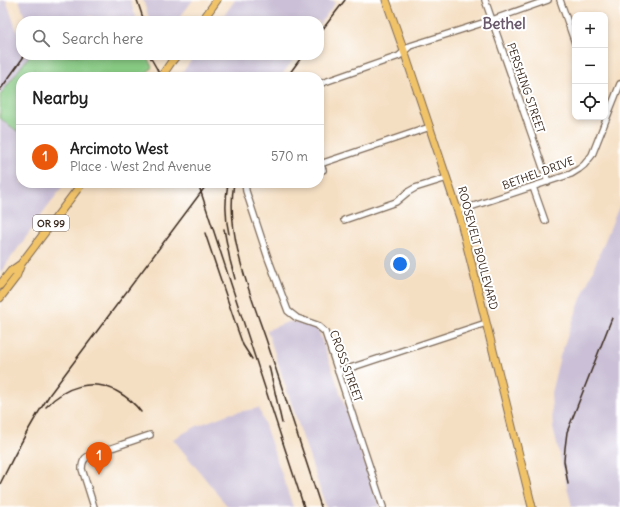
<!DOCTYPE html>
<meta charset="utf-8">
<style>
body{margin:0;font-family:Delius,sans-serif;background:#f2f2f2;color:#222}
.controls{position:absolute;right:12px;top:12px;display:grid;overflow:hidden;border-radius:8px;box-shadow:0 2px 6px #0003}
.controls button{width:36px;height:36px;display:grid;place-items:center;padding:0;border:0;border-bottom:1px solid #e0e0e0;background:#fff;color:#222;font:20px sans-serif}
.you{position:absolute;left:400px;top:264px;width:14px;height:14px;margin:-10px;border:3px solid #fff;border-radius:50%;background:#1a73e8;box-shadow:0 0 0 6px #1a73e833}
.badge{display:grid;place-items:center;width:26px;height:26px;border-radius:50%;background:#ea580c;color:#fff;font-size:13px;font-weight:700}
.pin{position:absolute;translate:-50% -33px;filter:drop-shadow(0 1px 2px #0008)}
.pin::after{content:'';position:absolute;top:21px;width:14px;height:12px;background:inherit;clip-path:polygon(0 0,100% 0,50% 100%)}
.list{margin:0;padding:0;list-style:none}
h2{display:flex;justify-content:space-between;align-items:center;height:52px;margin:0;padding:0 16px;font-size:17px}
h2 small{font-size:13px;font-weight:400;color:#767676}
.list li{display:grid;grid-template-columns:26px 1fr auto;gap:12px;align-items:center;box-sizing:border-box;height:64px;padding:0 16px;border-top:1px solid #e0e0e0}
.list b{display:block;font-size:15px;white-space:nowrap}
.list p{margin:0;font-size:13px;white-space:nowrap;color:#767676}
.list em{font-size:13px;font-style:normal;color:#767676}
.icon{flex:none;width:22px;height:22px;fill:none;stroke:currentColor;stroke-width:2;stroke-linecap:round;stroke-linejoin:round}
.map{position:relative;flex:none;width:620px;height:507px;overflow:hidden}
.search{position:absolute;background:#fff;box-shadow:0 2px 6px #0003;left:16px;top:16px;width:308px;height:44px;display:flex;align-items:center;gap:10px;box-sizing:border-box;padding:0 14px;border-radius:16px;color:#767676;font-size:15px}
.panel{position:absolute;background:#fff;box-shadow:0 2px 6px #0003;left:16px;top:72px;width:308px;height:116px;border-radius:16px}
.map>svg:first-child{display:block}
.industrial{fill:#cabfd6}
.green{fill:#88cb84;stroke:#627a51}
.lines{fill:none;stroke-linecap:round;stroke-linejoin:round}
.minor-casing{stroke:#7c6958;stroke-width:8}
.major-casing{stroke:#7c6958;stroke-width:9}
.minor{stroke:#fff;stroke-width:5.5}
.major{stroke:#f1c369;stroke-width:7}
.rail{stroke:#3b2a1e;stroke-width:1.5}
.major-bridge-casing{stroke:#7c6958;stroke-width:9;stroke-linecap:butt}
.major-bridge{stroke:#f1c369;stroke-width:7}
.labels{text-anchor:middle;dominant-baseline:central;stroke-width:4;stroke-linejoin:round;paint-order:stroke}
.shield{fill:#fff;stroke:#766a62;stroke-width:1}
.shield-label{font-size:10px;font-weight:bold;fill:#3b2a1e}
.street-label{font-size:11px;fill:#3b2a1e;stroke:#fff}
.district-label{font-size:15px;font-weight:bold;fill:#6a586b;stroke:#fff}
</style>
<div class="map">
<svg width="620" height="507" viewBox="0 0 620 507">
<rect width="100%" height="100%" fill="#fff"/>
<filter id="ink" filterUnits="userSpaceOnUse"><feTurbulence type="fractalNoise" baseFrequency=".025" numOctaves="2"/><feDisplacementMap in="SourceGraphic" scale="8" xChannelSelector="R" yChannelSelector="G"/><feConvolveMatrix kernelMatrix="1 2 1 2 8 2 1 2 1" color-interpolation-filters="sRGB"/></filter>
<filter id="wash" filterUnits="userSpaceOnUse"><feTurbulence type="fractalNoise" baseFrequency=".012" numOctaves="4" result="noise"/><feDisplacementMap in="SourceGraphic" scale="16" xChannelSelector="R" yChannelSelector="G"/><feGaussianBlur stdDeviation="0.9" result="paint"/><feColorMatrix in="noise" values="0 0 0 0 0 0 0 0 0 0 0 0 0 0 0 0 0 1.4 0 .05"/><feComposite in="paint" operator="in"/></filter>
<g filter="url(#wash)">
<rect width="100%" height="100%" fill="#f5dfc3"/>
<path class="industrial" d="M3,0h3l15,43v12h9l-30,40v-93z
M19,0h111l7,21h-27l-20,-5 -14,1 -14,4h-36z
M143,0h50l-16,21h-27z
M235,0h98l2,3 -16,22v-4h-99z
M195,55h102l-17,22h-101z
M0,118l21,16v49h44l-65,90z
M620,204v303h-48l-19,-79 -2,-35 9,-37 21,-57z
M288,322h5l16,3 7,3 3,4 61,175h-54l-59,-177z
M259,408l34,99h-65l-55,-68 24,-13 31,-12z"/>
<path class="green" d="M30,55h116l6,12 -8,10h-123v57l-21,-16v-23z"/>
</g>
<g filter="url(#ink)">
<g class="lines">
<g class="minor-casing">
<path id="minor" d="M485,0l63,182
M560,0l15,43
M319,84l80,-28 11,-10 82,-26 56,-20
M323,170l-2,-5 2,-2 107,-36
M245,183l1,8 22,67 20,53 9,7 20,7 8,7 58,175
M533,187l12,34
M458,211l113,-37 8,-5 5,-4 8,-10 28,-71
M344,220l52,-18 12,-10 7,-4 32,-10
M338,372l148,-49
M94,507l-12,-38c0,-7 2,-12 9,-14l59,-20"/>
</g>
<g class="major-casing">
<path id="major" d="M386,0l18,51 56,167 72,289
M202,21l15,-21
M172,61l5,-6
M0,285l11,-14 10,-7
M0,298l16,-21 5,-13 61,-81"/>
</g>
<use href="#minor" class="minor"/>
<use href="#major" class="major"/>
<path class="rail" d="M137,0l7,21
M319,34l26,-34
M149,55l8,14 3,8
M287,77l16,-22
M0,90l25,-35
M198,183l106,324
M228,183c-3,17 -3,34 1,51
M234,183c-9,50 16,110 32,156 18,56 37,112 55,168
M224,229l6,31 5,19
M205,233l32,95 6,17 9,14
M269,366l13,57
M46,407c18,-20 47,-30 72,-15 9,5 17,12 23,20
M0,484c15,-31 31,-61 50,-90l158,-211
M568,484l-4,-23 1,-13 2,-16 45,-114"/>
<g class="major-bridge-casing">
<path id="major-bridge" d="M161,77l11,-16"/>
</g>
<use href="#major-bridge" class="major-bridge"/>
</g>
</g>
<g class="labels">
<rect class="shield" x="33" y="215" width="36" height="16" rx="3"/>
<g class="shield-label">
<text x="51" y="223">OR 99</text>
</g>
<g class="street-label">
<text transform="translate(526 88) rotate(71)">PERSHING STREET</text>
<text transform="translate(538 173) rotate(-20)">BETHEL DRIVE</text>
<text transform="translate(478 248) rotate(75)">ROOSEVELT BOULEVARD</text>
<text transform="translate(346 366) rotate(70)">CROSS STREET</text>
</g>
<g class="district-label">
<text x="504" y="23">Bethel</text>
</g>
</g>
</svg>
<div class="controls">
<button>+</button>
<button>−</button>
<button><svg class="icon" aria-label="locate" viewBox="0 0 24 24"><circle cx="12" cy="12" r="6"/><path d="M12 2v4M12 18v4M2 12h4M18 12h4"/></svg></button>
</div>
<div class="you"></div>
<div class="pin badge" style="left:99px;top:475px">1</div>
<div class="search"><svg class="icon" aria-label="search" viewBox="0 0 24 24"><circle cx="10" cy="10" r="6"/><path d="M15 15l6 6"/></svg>Search here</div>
<section class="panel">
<h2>Nearby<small></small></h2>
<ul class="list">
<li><span class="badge">1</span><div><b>Arcimoto West</b><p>Place · West 2nd Avenue</p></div><em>570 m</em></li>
</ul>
</section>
</div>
